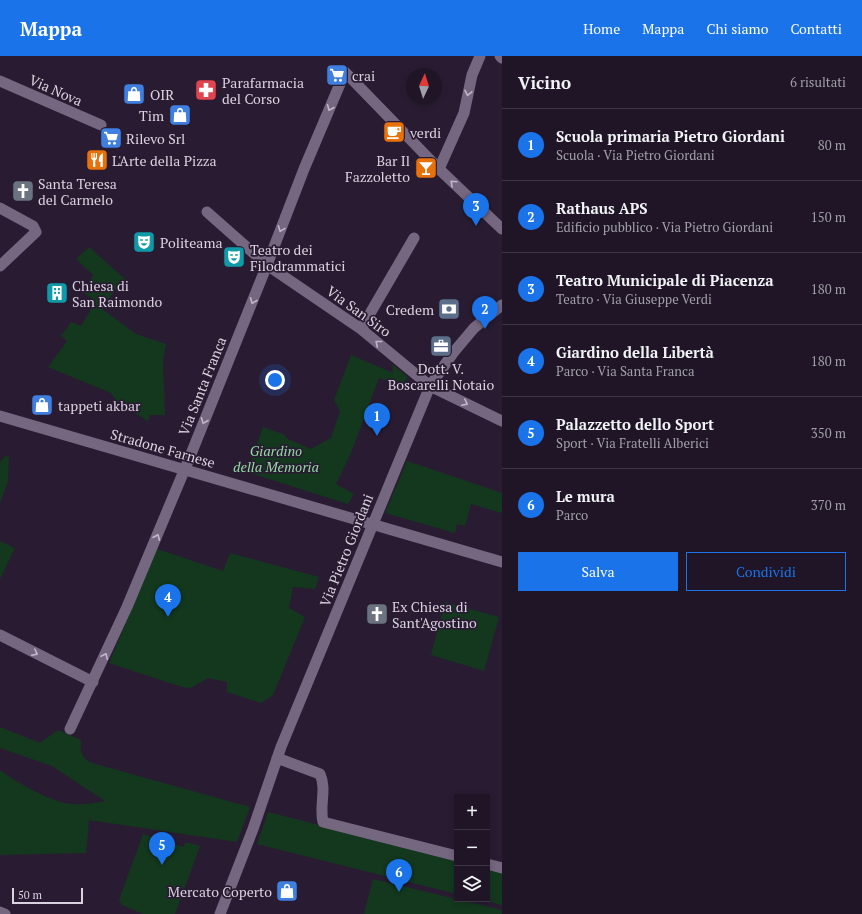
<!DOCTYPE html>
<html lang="it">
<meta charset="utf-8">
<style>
body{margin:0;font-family:"PT Serif",serif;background:#2c2232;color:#f1f3f6}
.controls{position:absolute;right:12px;bottom:12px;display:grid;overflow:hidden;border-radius:0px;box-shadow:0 2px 6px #0003}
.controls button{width:36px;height:36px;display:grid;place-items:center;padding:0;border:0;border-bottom:1px solid #3c3443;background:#1f1526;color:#f1f3f6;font:20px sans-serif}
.compass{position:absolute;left:406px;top:12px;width:36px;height:36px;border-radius:50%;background:#1f1526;box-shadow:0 2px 6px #0003;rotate:4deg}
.scale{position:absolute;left:12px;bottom:10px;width:71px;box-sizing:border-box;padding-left:4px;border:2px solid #dad2e0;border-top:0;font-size:11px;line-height:14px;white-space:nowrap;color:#dad2e0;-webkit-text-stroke:3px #291c32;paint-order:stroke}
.you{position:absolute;left:275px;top:324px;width:14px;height:14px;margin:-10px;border:3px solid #fff;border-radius:50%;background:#1a73e8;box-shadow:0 0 0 6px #1a73e833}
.badge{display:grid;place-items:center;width:26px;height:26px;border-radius:50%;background:#1a73e8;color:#fff;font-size:13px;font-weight:700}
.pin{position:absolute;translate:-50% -33px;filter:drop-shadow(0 1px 2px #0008)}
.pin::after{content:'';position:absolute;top:21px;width:14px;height:12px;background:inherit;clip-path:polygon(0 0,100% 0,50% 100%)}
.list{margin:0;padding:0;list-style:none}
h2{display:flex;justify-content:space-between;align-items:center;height:52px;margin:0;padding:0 16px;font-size:17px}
h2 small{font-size:13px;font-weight:400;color:#a19fa7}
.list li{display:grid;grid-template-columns:26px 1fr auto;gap:12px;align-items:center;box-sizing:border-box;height:72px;padding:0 16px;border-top:1px solid #3c3443}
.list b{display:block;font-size:15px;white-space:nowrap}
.list p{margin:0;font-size:13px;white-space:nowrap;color:#a19fa7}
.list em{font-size:13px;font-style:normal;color:#a19fa7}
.actions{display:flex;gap:8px;padding:12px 16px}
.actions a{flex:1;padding:9px 0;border:1px solid #1a73e8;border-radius:0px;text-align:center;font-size:14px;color:#1a73e8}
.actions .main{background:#1a73e8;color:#fff}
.icon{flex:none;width:22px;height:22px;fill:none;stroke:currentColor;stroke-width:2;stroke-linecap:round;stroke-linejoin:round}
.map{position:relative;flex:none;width:502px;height:858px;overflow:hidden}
header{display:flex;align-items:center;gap:24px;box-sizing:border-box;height:56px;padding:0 20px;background:#1a73e8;color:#fff}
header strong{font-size:19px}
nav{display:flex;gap:22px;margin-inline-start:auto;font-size:14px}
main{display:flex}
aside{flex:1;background:#1f1526}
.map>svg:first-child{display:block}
.green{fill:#13381e}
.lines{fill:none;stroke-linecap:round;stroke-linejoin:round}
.minor{stroke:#766781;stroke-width:11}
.tertiary{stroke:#766781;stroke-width:11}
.secondary{stroke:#766781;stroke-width:11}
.oneway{stroke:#c1b7c8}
.labels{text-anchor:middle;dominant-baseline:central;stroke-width:3.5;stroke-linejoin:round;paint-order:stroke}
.poi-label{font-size:14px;fill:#dad2e0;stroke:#291c32;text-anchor:start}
.street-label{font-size:14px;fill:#dad2e0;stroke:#291c32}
.park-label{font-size:14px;font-style:italic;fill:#93dca3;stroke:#291c32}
</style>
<header>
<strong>Mappa</strong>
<nav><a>Home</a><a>Mappa</a><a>Chi siamo</a><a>Contatti</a></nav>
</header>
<main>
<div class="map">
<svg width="502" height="858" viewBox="0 0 502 858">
<rect width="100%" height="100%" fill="#291c32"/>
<path class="green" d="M89,191l36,32 -24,29 35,26 30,10 -3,16 2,55h-15l-2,6 -32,-20 -5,-8 -63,-26 19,-26 -6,-5 10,-14 10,4 15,-25 -13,-9 10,-17 -17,-16z
M351,299l42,18 -1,-9 16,13 -6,9 -23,-8 -28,75 -15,31 18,10 -6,10 -101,-32 16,-45 20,7 5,5 23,10 20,-11 9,-27 -6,-11z
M5,400l4,1 -1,24 -8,22v-41z
M407,405l95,32v20l-31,-9 -6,22 -8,-2 -2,9 -70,-20z
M0,485l15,7 -15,31z
M157,493l66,22 7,-18 89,24 -4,12 -22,-2 -4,21 16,9 -32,78 -12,8 -34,-11v-10l-19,-4 -17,10 -9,-1 -73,-24z
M445,546l54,15 -15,54 -53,-16z
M0,671l40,16 18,-13 23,10c-1,11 0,18 11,23l158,44 -13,35 -148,-22 -3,33 -86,2v-85c16,12 54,34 73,34 11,1 22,-1 32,-3l-53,-35 -52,-18z
M268,756l189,48v34l-200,-50z
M143,778l40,13 3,-5 14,4 -25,68h-32l-21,-9 -3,-5z
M487,811l15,3v35l-23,-6h8z
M373,823l129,31v4h-138z"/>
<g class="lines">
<path class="minor" d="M500,0l2,2
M0,25l101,44
M439,113l25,-56 8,-38 8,-19
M0,152l33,18 3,6 -36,34
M207,156l60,53 94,64 69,57 72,35
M361,273l53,-91
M0,579l93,47
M70,673l57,-122 62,-148 78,-194 37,-96 41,-97 94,97 63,60
M277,702l43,16c7,16 -1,31 3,48l134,34
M487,808l15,4
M220,858l33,-85 28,-82 149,-361 23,-33 21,-25 28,-23"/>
<path class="tertiary" d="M0,360l502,146"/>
<path class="secondary" d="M0,856l5,2"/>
</g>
<defs><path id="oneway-chevron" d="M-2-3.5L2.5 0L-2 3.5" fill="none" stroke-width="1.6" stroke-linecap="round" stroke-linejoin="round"/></defs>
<g class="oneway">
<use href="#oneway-chevron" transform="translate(468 37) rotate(102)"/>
<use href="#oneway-chevron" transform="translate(330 52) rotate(113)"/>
<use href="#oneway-chevron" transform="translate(453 127) rotate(-137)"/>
<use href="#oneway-chevron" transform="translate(281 173) rotate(111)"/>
<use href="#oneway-chevron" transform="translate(253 245) rotate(112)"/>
<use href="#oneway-chevron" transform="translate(378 287) rotate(-141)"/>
<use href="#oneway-chevron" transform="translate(465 347) rotate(27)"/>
<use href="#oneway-chevron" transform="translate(204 365) rotate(112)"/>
<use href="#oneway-chevron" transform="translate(157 481) rotate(-67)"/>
<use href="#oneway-chevron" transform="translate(35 597) rotate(27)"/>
<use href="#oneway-chevron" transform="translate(105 600) rotate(-65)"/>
</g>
<defs>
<g id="supermarket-square" transform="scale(1.15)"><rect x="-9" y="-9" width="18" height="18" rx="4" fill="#3f7fe0" stroke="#291c32"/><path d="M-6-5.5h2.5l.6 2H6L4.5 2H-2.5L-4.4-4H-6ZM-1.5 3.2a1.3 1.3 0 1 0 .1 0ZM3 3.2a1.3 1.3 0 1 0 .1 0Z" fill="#fff"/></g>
<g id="pharmacy-square" transform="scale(1.15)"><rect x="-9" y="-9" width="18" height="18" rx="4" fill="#e0444e" stroke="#291c32"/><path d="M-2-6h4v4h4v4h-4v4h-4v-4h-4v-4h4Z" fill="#fff"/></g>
<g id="shop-square" transform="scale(1.15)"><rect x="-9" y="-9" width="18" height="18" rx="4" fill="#3f7fe0" stroke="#291c32"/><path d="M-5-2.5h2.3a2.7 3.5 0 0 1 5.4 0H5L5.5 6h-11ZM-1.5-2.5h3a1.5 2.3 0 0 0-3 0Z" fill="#fff"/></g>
<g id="cafe-square" transform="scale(1.15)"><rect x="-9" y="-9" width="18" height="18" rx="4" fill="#e8710a" stroke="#291c32"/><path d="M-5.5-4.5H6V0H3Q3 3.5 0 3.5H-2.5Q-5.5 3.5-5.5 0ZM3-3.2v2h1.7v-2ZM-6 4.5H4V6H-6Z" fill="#fff"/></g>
<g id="restaurant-square" transform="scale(1.15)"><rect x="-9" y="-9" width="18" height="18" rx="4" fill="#e8710a" stroke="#291c32"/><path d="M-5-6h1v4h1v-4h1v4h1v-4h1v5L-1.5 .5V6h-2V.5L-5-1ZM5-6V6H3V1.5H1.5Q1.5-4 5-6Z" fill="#fff"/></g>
<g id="bar-square" transform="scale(1.15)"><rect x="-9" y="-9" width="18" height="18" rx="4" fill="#e8710a" stroke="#291c32"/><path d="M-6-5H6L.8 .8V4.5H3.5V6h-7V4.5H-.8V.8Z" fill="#fff"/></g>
<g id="church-square" transform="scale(1.15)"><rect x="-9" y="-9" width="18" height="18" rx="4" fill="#6b7280" stroke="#291c32"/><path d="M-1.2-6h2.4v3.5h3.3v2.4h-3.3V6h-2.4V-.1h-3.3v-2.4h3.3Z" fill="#fff"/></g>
<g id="theatre-square" transform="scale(1.15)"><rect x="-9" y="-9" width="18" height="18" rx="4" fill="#0f9aa8" stroke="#291c32"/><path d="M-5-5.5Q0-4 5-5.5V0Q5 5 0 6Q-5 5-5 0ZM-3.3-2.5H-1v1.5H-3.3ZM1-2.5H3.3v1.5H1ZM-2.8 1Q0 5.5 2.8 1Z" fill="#fff"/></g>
<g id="building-square" transform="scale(1.15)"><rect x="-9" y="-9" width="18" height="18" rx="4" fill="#0f9aa8" stroke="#291c32"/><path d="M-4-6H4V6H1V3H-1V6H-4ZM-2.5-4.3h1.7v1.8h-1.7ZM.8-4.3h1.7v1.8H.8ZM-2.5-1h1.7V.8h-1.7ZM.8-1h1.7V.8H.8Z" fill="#fff"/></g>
<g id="bank-square" transform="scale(1.15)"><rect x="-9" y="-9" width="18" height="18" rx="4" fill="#5c6f8a" stroke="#291c32"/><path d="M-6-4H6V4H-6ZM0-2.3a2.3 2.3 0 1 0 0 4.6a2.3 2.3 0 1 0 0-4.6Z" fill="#fff"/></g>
<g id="office-square" transform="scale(1.15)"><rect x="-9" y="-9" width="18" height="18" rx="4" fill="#5c6f8a" stroke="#291c32"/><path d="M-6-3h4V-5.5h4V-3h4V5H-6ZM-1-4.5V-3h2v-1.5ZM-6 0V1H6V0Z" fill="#fff"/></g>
</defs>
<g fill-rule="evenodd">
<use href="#supermarket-square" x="337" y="19"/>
<use href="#pharmacy-square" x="206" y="34"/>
<use href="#shop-square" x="134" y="38"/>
<use href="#shop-square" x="180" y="59"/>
<use href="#cafe-square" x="394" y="76"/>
<use href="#supermarket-square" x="111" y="82"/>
<use href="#restaurant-square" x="97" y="104"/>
<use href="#bar-square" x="426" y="112"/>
<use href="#church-square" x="23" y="135"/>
<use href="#theatre-square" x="144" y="186"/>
<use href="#theatre-square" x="234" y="201"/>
<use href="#building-square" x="57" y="237"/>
<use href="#bank-square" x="449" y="253"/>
<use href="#office-square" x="441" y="290"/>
<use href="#shop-square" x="42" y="349"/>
<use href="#church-square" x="377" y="558"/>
<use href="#shop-square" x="287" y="835"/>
</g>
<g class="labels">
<g class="poi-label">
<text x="352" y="19">crai</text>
<text x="222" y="26">Parafarmacia<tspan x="222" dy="16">del Corso</tspan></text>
<text x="150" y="38">OIR</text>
<text x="164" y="59" text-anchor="end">Tim</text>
<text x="410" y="76">verdi</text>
<text x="126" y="82">Rilevo Srl</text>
<text x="112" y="104">L'Arte della Pizza</text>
<text x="410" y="104" text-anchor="end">Bar Il<tspan x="410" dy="16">Fazzoletto</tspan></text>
<text x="38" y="127">Santa Teresa<tspan x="38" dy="16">del Carmelo</tspan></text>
<text x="160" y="186">Politeama</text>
<text x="250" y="193">Teatro dei<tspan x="250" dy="16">Filodrammatici</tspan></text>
<text x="72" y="229">Chiesa di<tspan x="72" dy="16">San Raimondo</tspan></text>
<text x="434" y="253" text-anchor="end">Credem</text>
<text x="441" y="312" text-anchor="middle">Dott. V.<tspan x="441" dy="16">Boscarelli Notaio</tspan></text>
<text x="58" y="349">tappeti akbar</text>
<text x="392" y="550">Ex Chiesa di<tspan x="392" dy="16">Sant'Agostino</tspan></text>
<text x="272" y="835" text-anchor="end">Mercato Coperto</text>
</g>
<g class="street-label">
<text transform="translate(56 34) rotate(24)">Via Nova</text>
<text transform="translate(359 255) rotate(36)">Via San Siro</text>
<text transform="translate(202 330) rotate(-68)">Via Santa Franca</text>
<text transform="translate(163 392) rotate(16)">Stradone Farnese</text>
<text transform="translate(346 494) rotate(-68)">Via Pietro Giordani</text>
</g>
<g class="park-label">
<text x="276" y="394">Giardino<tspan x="276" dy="16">della Memoria</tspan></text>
</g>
</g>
</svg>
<div class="controls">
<button>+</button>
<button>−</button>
<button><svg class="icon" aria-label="layers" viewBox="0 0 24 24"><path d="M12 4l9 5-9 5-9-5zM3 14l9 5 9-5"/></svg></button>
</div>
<svg class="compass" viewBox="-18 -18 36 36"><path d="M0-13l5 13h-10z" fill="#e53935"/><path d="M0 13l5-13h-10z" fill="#a19fa7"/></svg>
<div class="scale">50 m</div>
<div class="you"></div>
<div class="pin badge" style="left:377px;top:380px">1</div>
<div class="pin badge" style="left:485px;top:273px">2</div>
<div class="pin badge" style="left:476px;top:170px">3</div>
<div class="pin badge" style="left:168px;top:561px">4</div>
<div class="pin badge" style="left:162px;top:809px">5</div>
<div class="pin badge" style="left:399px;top:836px">6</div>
</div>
<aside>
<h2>Vicino<small>6 risultati</small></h2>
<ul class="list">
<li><span class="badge">1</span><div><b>Scuola primaria Pietro Giordani</b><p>Scuola · Via Pietro Giordani</p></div><em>80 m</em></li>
<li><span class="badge">2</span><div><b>Rathaus APS</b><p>Edificio pubblico · Via Pietro Giordani</p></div><em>150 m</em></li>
<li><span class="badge">3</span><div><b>Teatro Municipale di Piacenza</b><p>Teatro · Via Giuseppe Verdi</p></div><em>180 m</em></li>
<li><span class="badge">4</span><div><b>Giardino della Libertà</b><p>Parco · Via Santa Franca</p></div><em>180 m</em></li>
<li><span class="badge">5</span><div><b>Palazzetto dello Sport</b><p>Sport · Via Fratelli Alberici</p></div><em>350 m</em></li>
<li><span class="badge">6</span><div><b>Le mura</b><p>Parco</p></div><em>370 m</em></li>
</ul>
<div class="actions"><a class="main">Salva</a><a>Condividi</a></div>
</aside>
</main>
